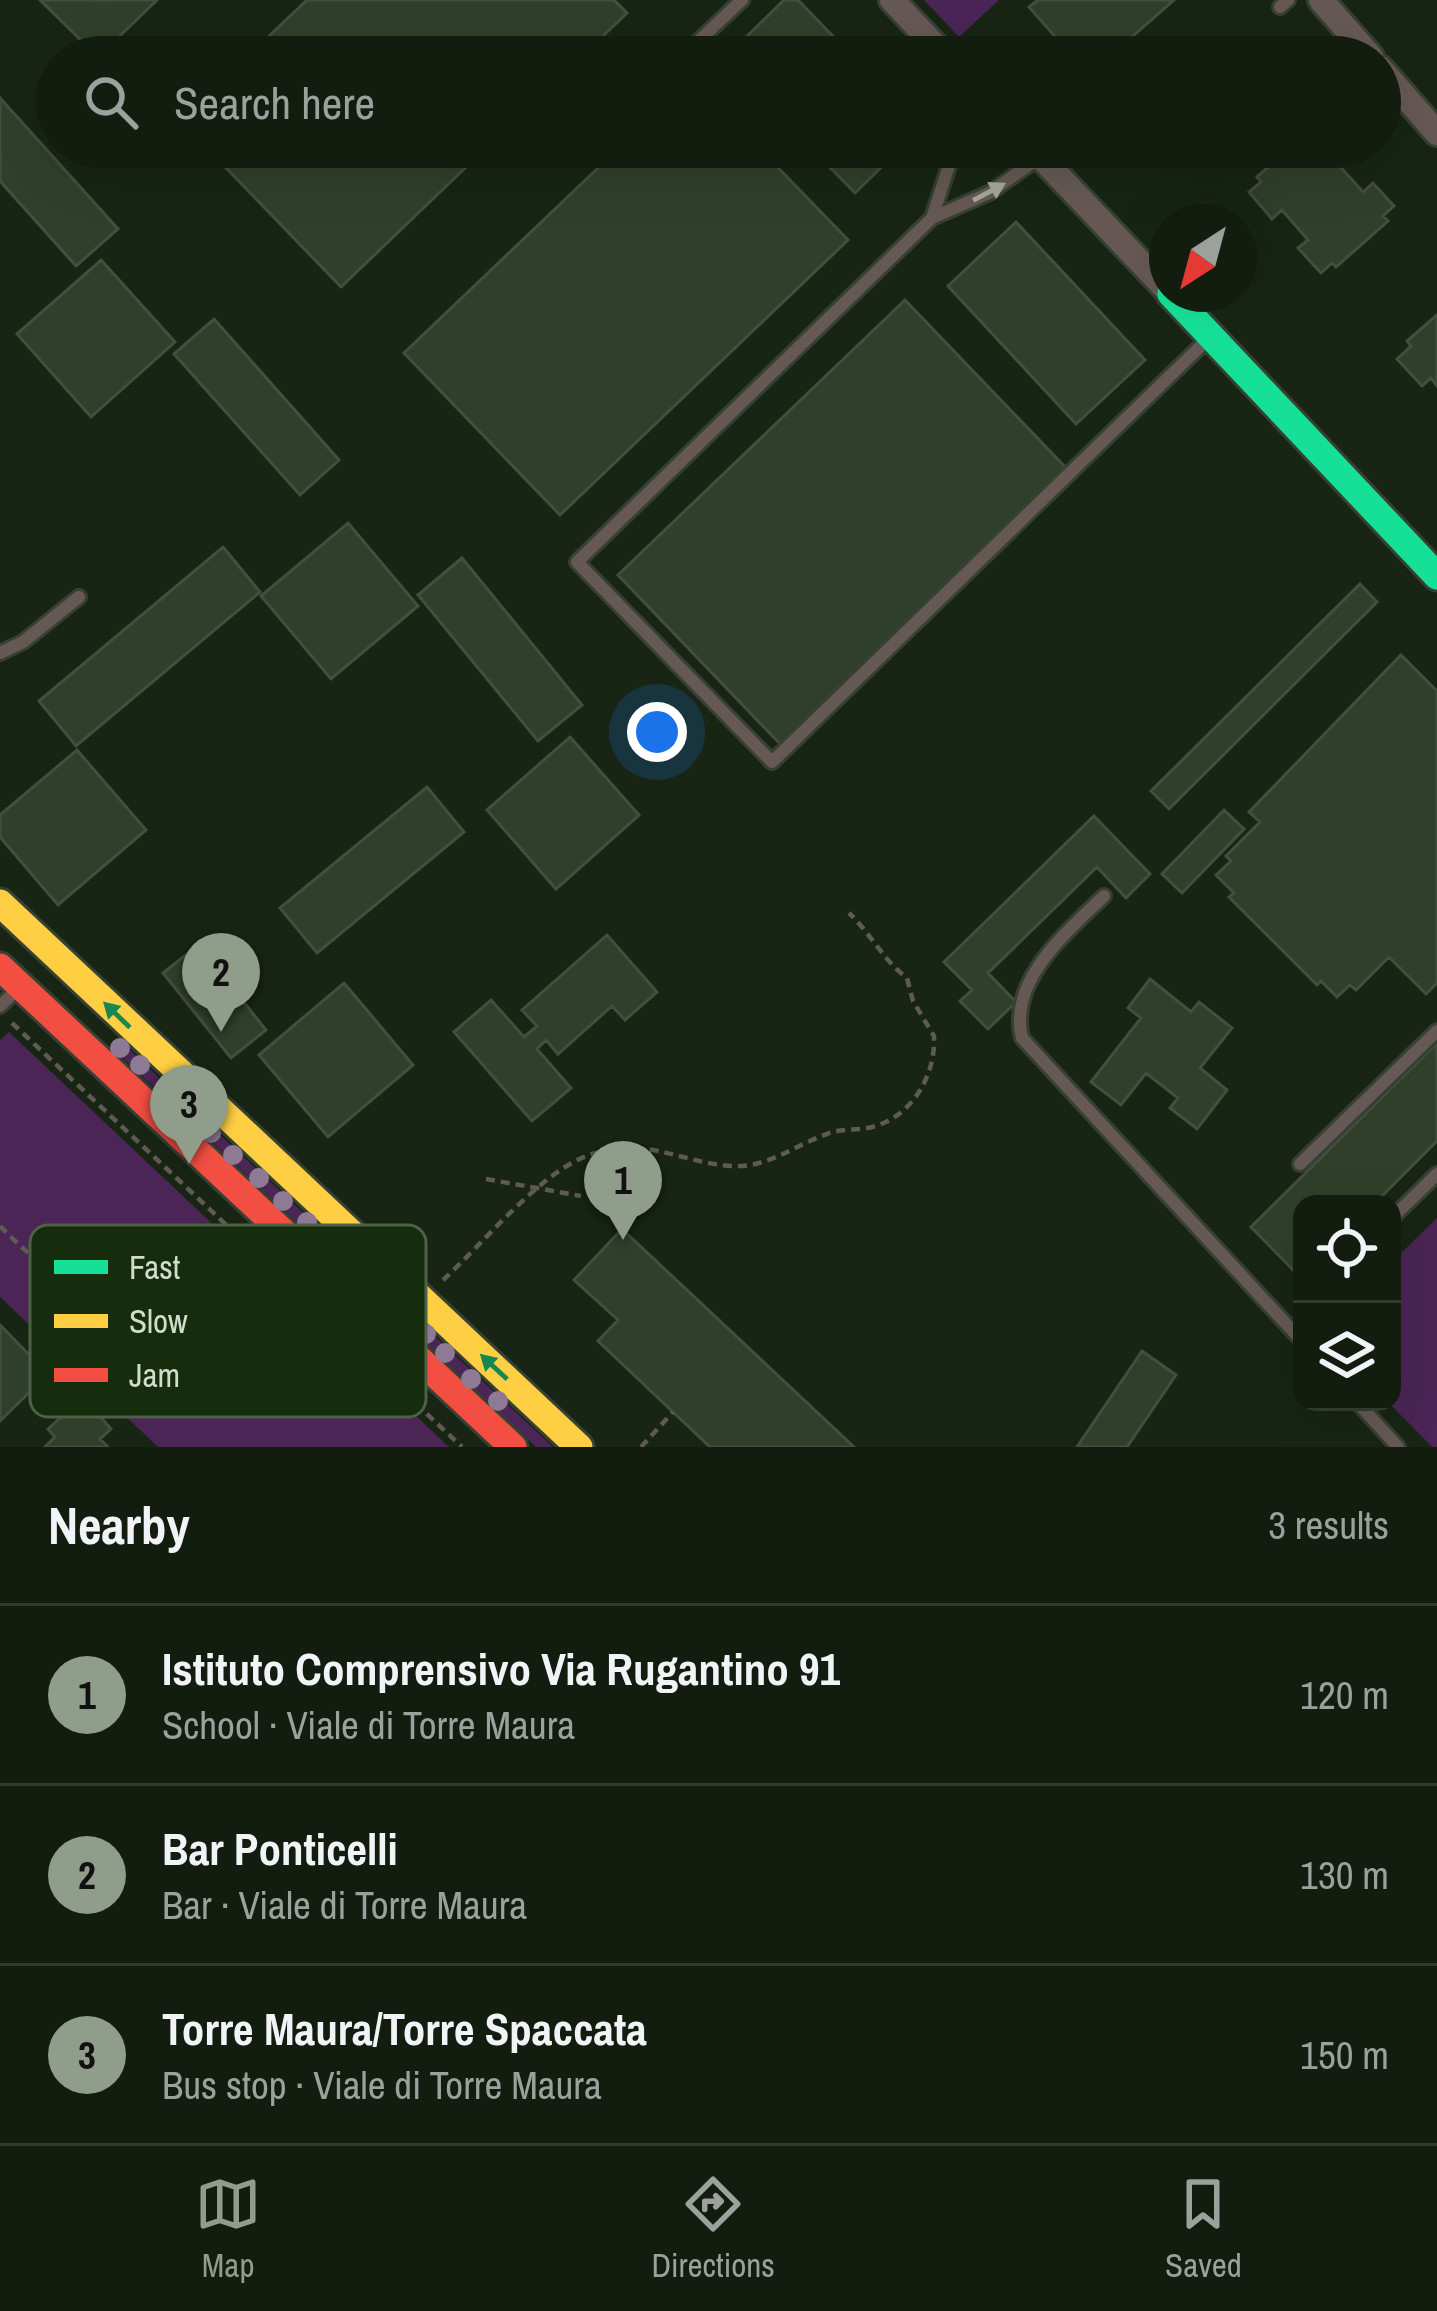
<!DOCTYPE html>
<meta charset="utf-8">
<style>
body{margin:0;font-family:"Archivo Narrow",sans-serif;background:#1b2518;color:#f1f3f6}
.controls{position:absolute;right:36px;bottom:36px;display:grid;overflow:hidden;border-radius:24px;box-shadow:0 12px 48px #0002}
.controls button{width:108px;height:108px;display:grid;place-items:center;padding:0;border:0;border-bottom:3px solid #313a2f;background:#121c0f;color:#f1f3f6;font:60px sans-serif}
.compass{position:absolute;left:1149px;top:204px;width:108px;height:108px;border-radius:50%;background:#121c0f;box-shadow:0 12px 48px #0002;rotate:216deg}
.you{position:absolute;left:657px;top:732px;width:42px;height:42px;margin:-30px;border:9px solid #fff;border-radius:50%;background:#1a73e8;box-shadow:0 0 0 18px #1a73e833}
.badge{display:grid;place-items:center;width:78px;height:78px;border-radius:50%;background:#8f9d8a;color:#111;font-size:39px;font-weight:700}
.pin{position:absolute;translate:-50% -99px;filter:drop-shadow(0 3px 6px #0008)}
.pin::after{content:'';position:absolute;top:63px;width:42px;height:36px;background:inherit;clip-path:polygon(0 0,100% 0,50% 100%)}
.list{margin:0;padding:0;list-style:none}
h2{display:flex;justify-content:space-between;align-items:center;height:156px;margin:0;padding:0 48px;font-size:51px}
h2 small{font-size:39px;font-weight:400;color:#9ca19e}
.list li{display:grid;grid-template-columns:78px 1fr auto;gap:36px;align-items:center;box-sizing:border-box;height:180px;padding:0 48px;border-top:3px solid #313a2f}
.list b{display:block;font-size:45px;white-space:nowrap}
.list p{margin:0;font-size:39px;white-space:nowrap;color:#9ca19e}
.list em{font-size:39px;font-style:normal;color:#9ca19e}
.icon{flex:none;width:66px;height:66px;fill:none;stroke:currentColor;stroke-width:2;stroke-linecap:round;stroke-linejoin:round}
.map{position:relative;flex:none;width:1437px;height:1447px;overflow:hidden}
.search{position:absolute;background:#121c0f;box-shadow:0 12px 48px #0002;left:36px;right:36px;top:36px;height:132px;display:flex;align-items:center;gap:30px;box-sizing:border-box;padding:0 42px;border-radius:66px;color:#9ca19e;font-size:45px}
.sheet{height:696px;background:#121c0f}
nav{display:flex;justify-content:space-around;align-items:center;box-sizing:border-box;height:168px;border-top:3px solid #313a2f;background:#121c0f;font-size:33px;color:#9ca19e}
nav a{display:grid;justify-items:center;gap:6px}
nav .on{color:#8f9d8a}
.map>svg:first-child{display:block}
.green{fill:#4a2555}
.building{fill:#303f2a;stroke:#434e3f;stroke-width:3}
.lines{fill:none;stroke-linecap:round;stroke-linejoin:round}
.lane-casing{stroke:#364133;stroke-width:18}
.street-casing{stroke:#364133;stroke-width:30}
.fast-casing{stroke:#364133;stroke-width:33}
.slow-casing{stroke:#364133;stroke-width:33}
.jam-casing{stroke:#364133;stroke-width:33}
.path{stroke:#5f5b54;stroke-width:4.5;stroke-dasharray:9 6;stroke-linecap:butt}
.lane{stroke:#665955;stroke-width:12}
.street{stroke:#665955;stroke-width:24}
.fast{stroke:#16e098;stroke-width:27}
.slow{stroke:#ffcf43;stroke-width:27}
.jam{stroke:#f24e42;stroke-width:27}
.tree{fill:#8e7a94}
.oneway{fill:#a5a99b}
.oneway2{fill:#168652}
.key{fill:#152c0d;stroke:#4d6146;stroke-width:3}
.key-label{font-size:33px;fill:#cfdeca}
</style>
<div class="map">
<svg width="1437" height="1447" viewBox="0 0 1437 1447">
<rect width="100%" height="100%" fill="#182514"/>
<path class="green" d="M924,0h75l-40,37z
M9,1032l440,415h-291l-158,-150v-257z
M121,1041l30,29 402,377h-17l-423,-398z
M1437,1218v229h-5l-44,-45 4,-140z"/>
<path class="building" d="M40,0h117l-59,57z
M307,0h307l13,13 -46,44h-334z
M784,0h14l55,57h-127z
M1038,0h136l-65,57h-36l-44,-50z
M0,98l118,131 -42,37 -76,-85z
M206,147h281l-146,140z
M620,147h138l90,93 -288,275 -156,-162z
M810,147h92l-47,46z
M1291,147h50l3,4 -10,9 29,32 10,-9 21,23 -11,10 5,5 -52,46 -4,-4 -11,10 -23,-25 10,-8 -26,-30 -10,9 -23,-27 12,-10 -4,-5z
M1016,222l129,138 -69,64 -128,-138z
M101,260l74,82 -84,75 -74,-83z
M905,300l163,170 -287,275 -163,-170z
M1437,315v71l-6,-8 -9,8 -25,-27 14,-13 -4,-5z
M214,319l125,141 -39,35 -126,-141z
M348,523l70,83 -87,73 -70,-83z
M223,547l37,45 -184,154 -37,-45z
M462,558l120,147 -44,36 -120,-146z
M1360,584l17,18 -208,207 -18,-18z
M1401,655l36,36v292l-11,11 -37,-37 -33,33 -6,-5 -13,12 -16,-16 -4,4 -88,-88 5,-4 -18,-18 15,-14 -5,-5 34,-34 -11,-10z
M570,737l69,78 -83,74 -69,-79z
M77,750l69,80 -88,75 -58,-68v-22z
M427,787l37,45 -147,121 -37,-45z
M1224,810l20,19 -62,64 -20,-19z
M1094,816l56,58 -24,24 -29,-31 -109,106 28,29 -28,27 -28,-28 12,-11 -28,-28z
M607,935l50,57 -32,28 -13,-14 -54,48 -12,-14 -9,9 34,39 -39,33 -78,-89 37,-32 33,37 13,-11 -15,-16z
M198,945l68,85 -35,28 -68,-85z
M1150,979l41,33 8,-10 33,26 -32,40 27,22 -30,39 -27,-21 8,-10 -32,-25 -25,32 -30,-23 50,-64 -13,-10z
M344,983l69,82 -85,72 -69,-82z
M1437,1043v98l-63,63h-72l-2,73 -49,-50z
M622,1229l232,218h-144l-112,-106 20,-21 -44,-40z
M0,1325l48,49 -48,47z
M1142,1351l34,24 -49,72h-50z
M89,1404l22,25 -11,10 8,8h-63l10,-10 -7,-8 23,-21 6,7z"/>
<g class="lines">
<g class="lane-casing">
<path id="lane" d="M1280,7l8,-7
M689,50l53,-50
M1040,157l-49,35 -59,26 -355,344 195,200 435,-422
M932,218l23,-71
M0,653l23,-11 56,-45
M1104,896c-37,36 -96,84 -82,142l280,303
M0,1006l20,-19
M1300,1164l137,-133
M1392,1218l45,-44
M1357,1402l41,45"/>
</g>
<g class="street-casing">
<path id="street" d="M892,0l54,57
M1321,0l50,57
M1380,68l57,65
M1031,147l136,143"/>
</g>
<g class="fast-casing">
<path id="fast" d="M1171,294l266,282"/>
</g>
<g class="slow-casing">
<path id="slow" d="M0,903l579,544"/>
</g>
<g class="jam-casing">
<path id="jam" d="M0,967l513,480"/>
</g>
<path class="path" d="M12,1023l450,424
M486,1179l95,17
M0,1226c77,78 192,158 283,51
M443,1280c41,-37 96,-107 146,-125 57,-20 91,8 143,11 36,2 63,-21 95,-32 14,-6 30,-3 45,-7 40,-10 64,-52 62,-91l-21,-35 -6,-23c-23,-17 -36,-44 -58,-65
M641,1447l32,-35"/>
<use href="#lane" class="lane"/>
<use href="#street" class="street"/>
<use href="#fast" class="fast"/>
<use href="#slow" class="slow"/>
<use href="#jam" class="jam"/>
</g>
<g class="tree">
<circle cx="120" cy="1048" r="10"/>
<circle cx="140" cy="1065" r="10"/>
<circle cx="187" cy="1112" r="10"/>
<circle cx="211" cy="1133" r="10"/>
<circle cx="233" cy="1155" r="10"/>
<circle cx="259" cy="1178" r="10"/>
<circle cx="283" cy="1201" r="10"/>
<circle cx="307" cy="1222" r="10"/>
<circle cx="426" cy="1334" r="10"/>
<circle cx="445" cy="1353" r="10"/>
<circle cx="471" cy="1379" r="10"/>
<circle cx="498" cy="1401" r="10"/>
</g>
<defs><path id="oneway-solid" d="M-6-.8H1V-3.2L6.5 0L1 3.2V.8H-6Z" transform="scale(3)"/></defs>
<use class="oneway" href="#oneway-solid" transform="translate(989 192) rotate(-28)"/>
<g class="oneway2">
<use href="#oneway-solid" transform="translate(117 1015) rotate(-136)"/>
<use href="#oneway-solid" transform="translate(494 1367) rotate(-137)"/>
</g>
<rect x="30" y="1225" width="396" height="192" rx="18" class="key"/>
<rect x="54" y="1260" width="54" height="14" fill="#16e098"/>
<rect x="54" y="1314" width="54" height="14" fill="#ffcf43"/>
<rect x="54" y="1368" width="54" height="14" fill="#f24e42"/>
<g class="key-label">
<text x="129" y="1279">Fast</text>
<text x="129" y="1333">Slow</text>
<text x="129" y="1387">Jam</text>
</g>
</svg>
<div class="controls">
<button><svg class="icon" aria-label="locate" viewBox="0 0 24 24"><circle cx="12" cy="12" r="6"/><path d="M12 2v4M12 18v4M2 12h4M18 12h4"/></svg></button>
<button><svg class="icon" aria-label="layers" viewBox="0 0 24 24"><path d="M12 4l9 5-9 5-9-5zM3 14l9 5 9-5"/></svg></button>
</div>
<svg class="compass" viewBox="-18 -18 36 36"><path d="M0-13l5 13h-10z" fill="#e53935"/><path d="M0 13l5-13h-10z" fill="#9ca19e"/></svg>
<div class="you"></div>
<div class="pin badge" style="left:623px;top:1240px">1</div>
<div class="pin badge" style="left:221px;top:1032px">2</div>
<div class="pin badge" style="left:189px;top:1164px">3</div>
<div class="search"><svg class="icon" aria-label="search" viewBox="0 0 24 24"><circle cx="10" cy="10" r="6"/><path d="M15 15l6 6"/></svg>Search here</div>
</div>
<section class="sheet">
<h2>Nearby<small>3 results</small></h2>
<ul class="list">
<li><span class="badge">1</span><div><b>Istituto Comprensivo Via Rugantino 91</b><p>School · Viale di Torre Maura</p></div><em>120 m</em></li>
<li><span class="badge">2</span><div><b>Bar Ponticelli</b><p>Bar · Viale di Torre Maura</p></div><em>130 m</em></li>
<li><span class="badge">3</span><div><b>Torre Maura/Torre Spaccata</b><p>Bus stop · Viale di Torre Maura</p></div><em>150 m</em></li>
</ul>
</section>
<nav>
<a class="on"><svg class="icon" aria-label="map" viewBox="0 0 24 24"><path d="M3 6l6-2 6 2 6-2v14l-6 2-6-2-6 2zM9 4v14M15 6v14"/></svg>Map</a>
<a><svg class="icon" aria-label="directions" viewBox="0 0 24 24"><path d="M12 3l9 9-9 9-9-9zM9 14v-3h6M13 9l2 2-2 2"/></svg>Directions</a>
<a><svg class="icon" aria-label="saved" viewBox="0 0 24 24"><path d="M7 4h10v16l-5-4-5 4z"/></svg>Saved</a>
</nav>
